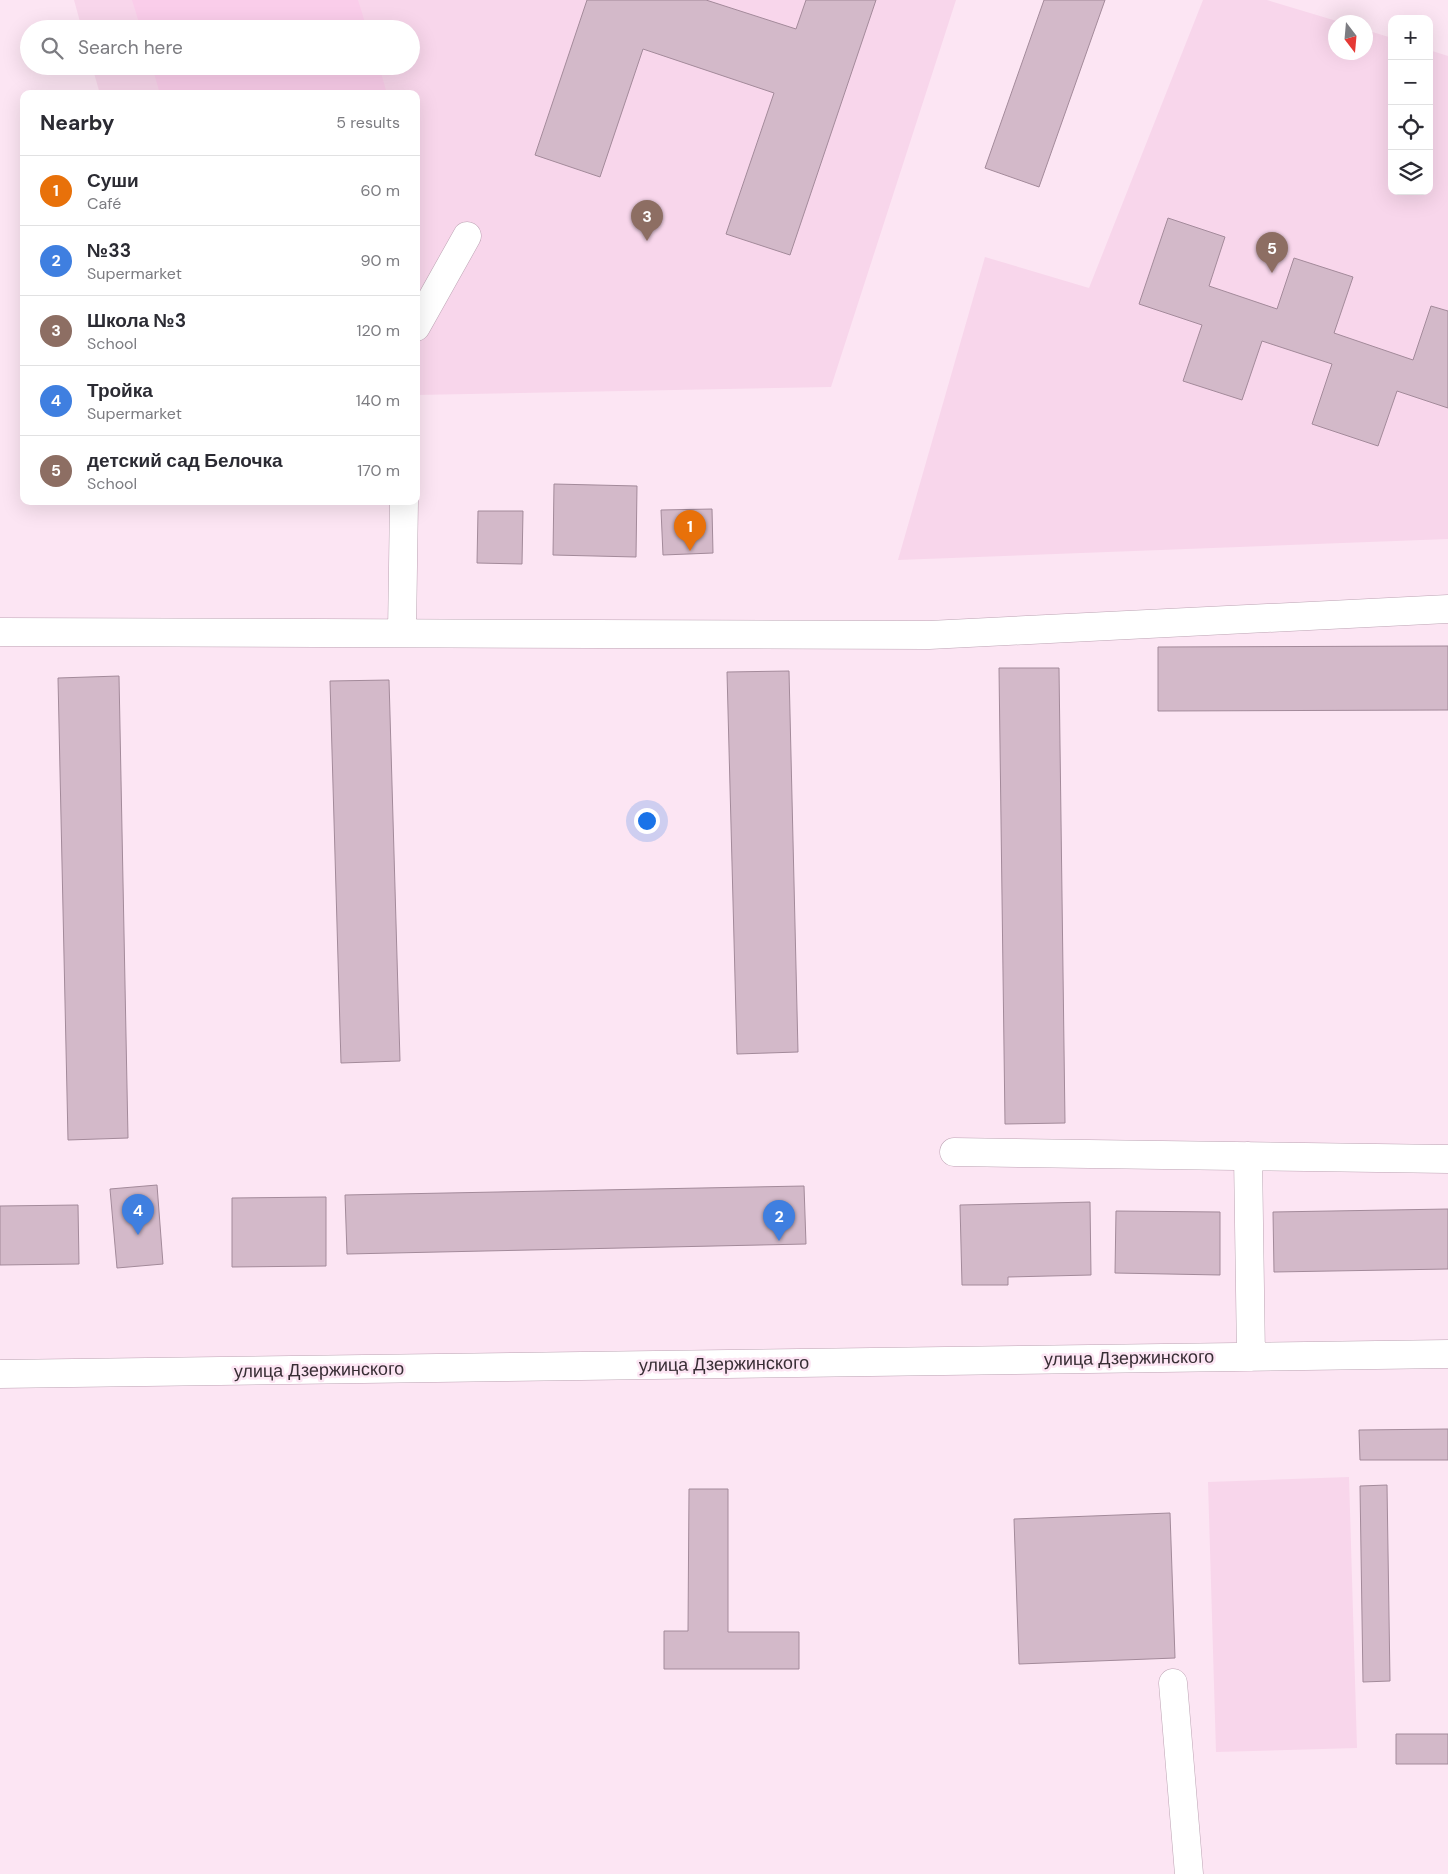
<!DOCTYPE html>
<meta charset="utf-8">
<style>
body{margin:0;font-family:"DM Sans",sans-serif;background:#f7f7f7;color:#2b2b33}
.controls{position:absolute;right:15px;top:15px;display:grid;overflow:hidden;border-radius:10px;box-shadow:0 5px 20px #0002}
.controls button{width:45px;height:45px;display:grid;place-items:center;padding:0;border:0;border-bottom:1px solid #e1e1e2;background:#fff;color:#2b2b33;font:25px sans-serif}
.compass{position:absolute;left:1328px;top:15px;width:45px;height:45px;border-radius:50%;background:#fff;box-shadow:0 5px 20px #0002;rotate:164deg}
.you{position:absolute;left:646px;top:820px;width:18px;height:18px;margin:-12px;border:4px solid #fff;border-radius:50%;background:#1a73e8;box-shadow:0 0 0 8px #1a73e833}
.badge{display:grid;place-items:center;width:32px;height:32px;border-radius:50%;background:#1a73e8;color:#fff;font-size:16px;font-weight:700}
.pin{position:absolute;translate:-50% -41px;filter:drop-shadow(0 1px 2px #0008)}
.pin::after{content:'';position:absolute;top:26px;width:18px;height:15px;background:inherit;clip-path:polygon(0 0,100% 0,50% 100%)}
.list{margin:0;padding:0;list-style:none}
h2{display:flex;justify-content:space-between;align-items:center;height:65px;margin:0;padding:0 20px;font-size:21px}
h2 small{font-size:16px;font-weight:400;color:#7c7c81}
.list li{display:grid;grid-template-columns:32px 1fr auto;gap:15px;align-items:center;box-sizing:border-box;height:70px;padding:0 20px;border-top:1px solid #e1e1e2}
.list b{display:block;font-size:19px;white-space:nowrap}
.list p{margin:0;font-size:16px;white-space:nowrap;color:#7c7c81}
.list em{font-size:16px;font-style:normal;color:#7c7c81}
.icon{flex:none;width:28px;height:28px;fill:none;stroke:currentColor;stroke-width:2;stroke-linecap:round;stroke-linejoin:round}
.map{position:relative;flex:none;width:1448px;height:1874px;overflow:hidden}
.search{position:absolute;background:#fff;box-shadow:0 5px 20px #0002;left:20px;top:20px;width:400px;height:55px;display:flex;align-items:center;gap:12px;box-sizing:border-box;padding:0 18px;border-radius:28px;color:#7c7c81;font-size:19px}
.panel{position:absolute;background:#fff;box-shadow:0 5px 20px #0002;left:20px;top:90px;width:400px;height:415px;border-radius:10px}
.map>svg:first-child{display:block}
.built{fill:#f8d6eb}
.green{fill:#facdea}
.building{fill:#d3b9c9;stroke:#a38a9a}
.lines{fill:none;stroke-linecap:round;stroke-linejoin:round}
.minor-casing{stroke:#bca3b3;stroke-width:29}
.minor{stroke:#fff;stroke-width:28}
.labels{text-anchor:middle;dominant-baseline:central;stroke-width:5;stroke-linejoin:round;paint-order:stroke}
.street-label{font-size:18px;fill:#382e35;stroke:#fce5f3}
</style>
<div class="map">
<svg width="1448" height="1874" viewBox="0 0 1448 1874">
<rect width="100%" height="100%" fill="#fce5f3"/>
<path class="built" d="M74,0h882l-125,387 -415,8v-301h-316l-8,-28h319v-37h-329z
M1203,0h64l73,22h-4v30h30v-22l26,8v153h37v-141l19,6v483l-550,21 87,-303 104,31z
M1349,1477l8,271 -141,4 -8,-270z"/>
<path class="green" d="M132,0h226l9,29h-226z
M152,66h227l8,28h-227z"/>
<path class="building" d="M587,0h119l90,29 10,-29h70l-86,255 -64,-21 48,-141 -131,-44 -43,128 -65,-22z
M1044,0h61l-66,187 -54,-19z
M1168,218l57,19 -16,49 68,23 17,-51 59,19 -19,56 79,27 18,-54 17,5v97l-51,-17 -19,55 -66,-22 20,-60 -70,-23 -20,59 -59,-19 19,-56 -63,-21z
M554,484l83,2 -1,71 -83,-2z
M712,509l1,44 -50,2 -2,-45z
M478,511h45l-1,53 -45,-1z
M1448,646v64l-290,1v-64z
M999,668h60l6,455 -60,1z
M789,671l9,381 -61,2 -10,-382z
M119,676l9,462 -60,2 -10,-462z
M389,680l11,381 -59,2 -11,-382z
M157,1185l6,79 -46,4 -7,-79z
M804,1186l2,58 -459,10 -2,-59z
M326,1197v69l-94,1v-69z
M1090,1202l1,73 -83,2v8h-46l-2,-80z
M78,1205l1,59 -79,1v-59z
M1448,1209v60l-174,3 -1,-60z
M1116,1211l104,1v63l-105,-2z
M1448,1429v31h-88l-1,-30z
M1387,1485l3,196 -27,1 -3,-196z
M689,1489h39v143h71v37h-135v-38h24z
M1170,1513l5,145 -156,6 -5,-145z
M1396,1734h52v30h-52z"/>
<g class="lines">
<g class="minor-casing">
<path id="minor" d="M416,327l51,-91
M0,632l929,3 519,-26
M402,632l2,-131
M954,1152l494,7
M1248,1156l3,201
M0,1374l1448,-20
M1173,1683l16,191"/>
</g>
<use href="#minor" class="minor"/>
</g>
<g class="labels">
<g class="street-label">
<text transform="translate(1129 1358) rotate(-1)">улица Дзержинского</text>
<text transform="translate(724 1364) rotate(-1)">улица Дзержинского</text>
<text transform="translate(319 1370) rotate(-1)">улица Дзержинского</text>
</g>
</g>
</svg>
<div class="controls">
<button>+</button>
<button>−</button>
<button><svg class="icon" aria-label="locate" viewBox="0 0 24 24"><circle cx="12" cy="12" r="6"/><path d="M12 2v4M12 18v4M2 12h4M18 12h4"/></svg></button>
<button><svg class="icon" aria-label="layers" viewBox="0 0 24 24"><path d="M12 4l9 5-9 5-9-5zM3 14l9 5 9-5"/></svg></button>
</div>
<svg class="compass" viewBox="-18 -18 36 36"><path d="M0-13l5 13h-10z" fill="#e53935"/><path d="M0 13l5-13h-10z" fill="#7c7c81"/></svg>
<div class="you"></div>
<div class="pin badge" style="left:690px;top:551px;background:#e8710a">1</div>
<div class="pin badge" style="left:779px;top:1241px;background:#3f7fe0">2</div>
<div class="pin badge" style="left:647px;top:241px;background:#8d6e63">3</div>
<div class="pin badge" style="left:138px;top:1235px;background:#3f7fe0">4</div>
<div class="pin badge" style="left:1272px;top:273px;background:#8d6e63">5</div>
<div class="search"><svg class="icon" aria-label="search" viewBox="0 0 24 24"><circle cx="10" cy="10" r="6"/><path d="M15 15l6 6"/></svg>Search here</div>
<section class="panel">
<h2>Nearby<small>5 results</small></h2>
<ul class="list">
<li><span class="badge" style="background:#e8710a">1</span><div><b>Суши</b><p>Café</p></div><em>60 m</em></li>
<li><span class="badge" style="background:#3f7fe0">2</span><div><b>№33</b><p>Supermarket</p></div><em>90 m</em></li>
<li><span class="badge" style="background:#8d6e63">3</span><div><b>Школа №3</b><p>School</p></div><em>120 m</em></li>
<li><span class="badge" style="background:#3f7fe0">4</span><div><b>Тройка</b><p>Supermarket</p></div><em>140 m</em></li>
<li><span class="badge" style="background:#8d6e63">5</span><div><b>детский сад Белочка</b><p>School</p></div><em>170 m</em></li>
</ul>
</section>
</div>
